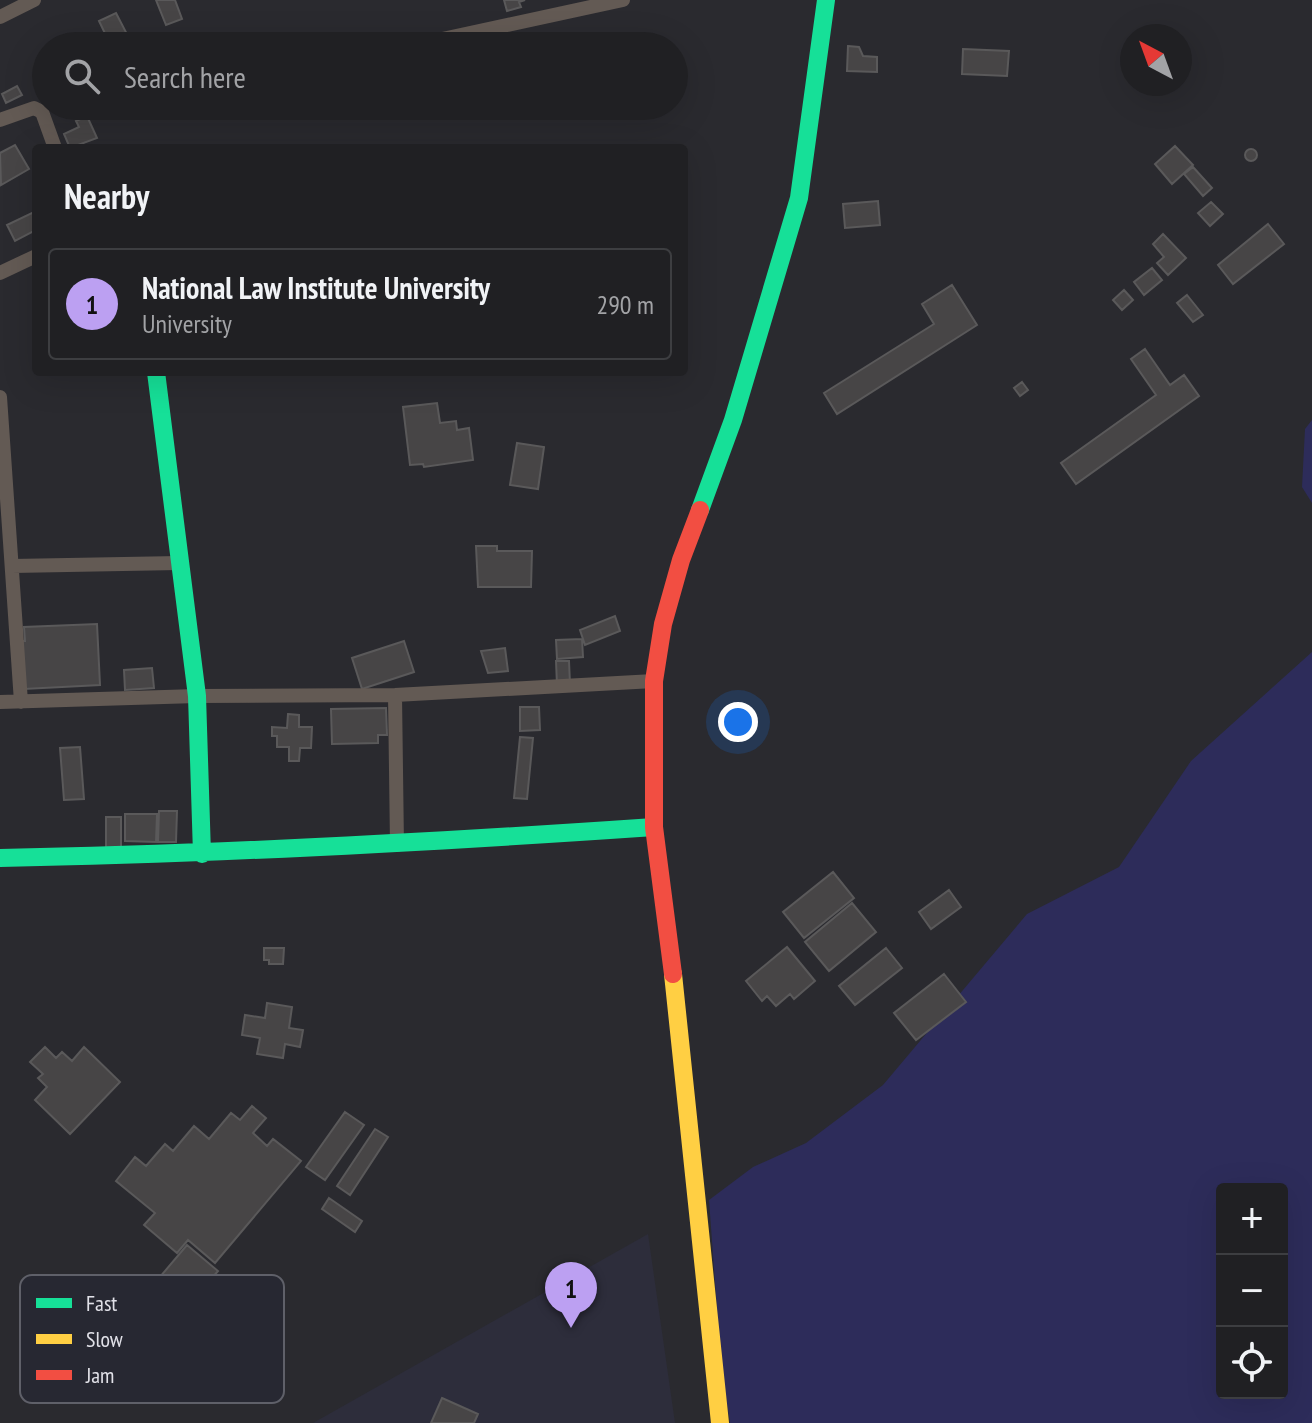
<!DOCTYPE html>
<meta charset="utf-8">
<style>
body{margin:0;font-family:"PT Sans Narrow",sans-serif;background:#28282b;color:#f1f3f6}
.controls{position:absolute;right:24px;bottom:24px;display:grid;overflow:hidden;border-radius:8px;box-shadow:0 8px 32px #0002}
.controls button{width:72px;height:72px;display:grid;place-items:center;padding:0;border:0;border-bottom:2px solid #3d3e41;background:#202023;color:#f1f3f6;font:40px sans-serif}
.compass{position:absolute;left:1120px;top:24px;width:72px;height:72px;border-radius:50%;background:#202023;box-shadow:0 8px 32px #0002;rotate:319deg}
.you{position:absolute;left:738px;top:722px;width:28px;height:28px;margin:-20px;border:6px solid #fff;border-radius:50%;background:#1a73e8;box-shadow:0 0 0 12px #1a73e833}
.badge{display:grid;place-items:center;width:52px;height:52px;border-radius:50%;background:#bca0f2;color:#111;font-size:26px;font-weight:700}
.pin{position:absolute;translate:-50% -66px;filter:drop-shadow(0 2px 4px #0008)}
.pin::after{content:'';position:absolute;top:42px;width:28px;height:24px;background:inherit;clip-path:polygon(0 0,100% 0,50% 100%)}
.list{margin:0;padding:0;list-style:none}
h2{display:flex;justify-content:space-between;align-items:center;height:104px;margin:0;padding:0 32px;font-size:34px}
h2 small{font-size:26px;font-weight:400;color:#a2a3a6}
.list li{display:grid;grid-template-columns:52px 1fr auto;gap:24px;align-items:center;box-sizing:border-box;height:112px;margin:0 16px 16px;padding:0 16px;border:2px solid #3d3e41;border-radius:8px}
.list b{display:block;font-size:30px;white-space:nowrap}
.list p{margin:0;font-size:26px;white-space:nowrap;color:#a2a3a6}
.list em{font-size:26px;font-style:normal;color:#a2a3a6}
.icon{flex:none;width:44px;height:44px;fill:none;stroke:currentColor;stroke-width:2;stroke-linecap:round;stroke-linejoin:round}
.map{position:relative;flex:none;width:1312px;height:1423px;overflow:hidden}
.search{position:absolute;background:#202023;box-shadow:0 8px 32px #0002;left:32px;top:32px;width:656px;height:88px;display:flex;align-items:center;gap:20px;box-sizing:border-box;padding:0 28px;border-radius:44px;color:#a2a3a6;font-size:30px}
.panel{position:absolute;background:#202023;box-shadow:0 8px 32px #0002;left:32px;top:144px;width:656px;height:232px;border-radius:8px}
.map>svg:first-child{display:block}
.built{fill:#2d2d3b}
.green{fill:#2d2c5a;fill-rule:evenodd}
.building{fill:#474546;stroke:#5a595a;stroke-width:2}
.lines{fill:none;stroke-linecap:round;stroke-linejoin:round}
.street{stroke:#635a54;stroke-width:14}
.fast{stroke:#16e098;stroke-width:18}
.slow{stroke:#ffcf43;stroke-width:18}
.jam{stroke:#f24e42;stroke-width:18}
.key{fill:#272832;stroke:#5f6069;stroke-width:2}
.key-label{font-size:22px;fill:#e1e1e8}
</style>
<div class="map">
<svg width="1312" height="1423" viewBox="0 0 1312 1423">
<rect width="100%" height="100%" fill="#2a2a2f"/>
<path class="built" d="M648,1234l27,189h-362z"/>
<path class="green" d="M1312,420v83l-10,-16 3,-58z
M1312,652v771h-582l-9,-59 -12,-164 44,-33 53,-24 77,-58 144,-171 92,-47 72,-106zM1222,1189h60v204h-60z"/>
<path class="building" d="M156,0h19l7,19 -16,6z
M504,0h21l-6,2 2,5 -14,4z
M116,13l14,27 -11,6h-8l-12,-25z
M848,46l11,1 4,9 14,1v15l-30,-1z
M963,49l46,2 -2,25 -45,-2z
M17,86l5,9 -16,8 -4,-9z
M87,116l10,22 -27,10 -6,-14 15,-7 -3,-6z
M15,145l14,24 -28,16 -1,-32z
M1175,146l18,19 -21,19 -17,-20z
M1245 155a6 6 0 1 1 12 0a6 6 0 1 1-12 0Z
M1193,167l19,21 -9,8 -19,-22z
M878,201l2,24 -35,3 -2,-24z
M1211,202l12,12 -13,12 -12,-13z
M36,211v19l-21,11 -8,-16z
M1268,224l16,20 -51,40 -15,-19z
M1163,234l23,24 -18,17 -11,-12 7,-6 -11,-13z
M1152,268l10,12 -18,15 -10,-13z
M952,285l25,40 -140,89 -13,-21 110,-69 -12,-20z
M1124,290l9,10 -11,10 -9,-10z
M1187,295l16,20 -10,7 -16,-19z
M1145,349l25,36 14,-10 15,21 -123,88 -15,-21 95,-68 -25,-36z
M1022,382l6,8 -8,6 -6,-8z
M437,403l3,20 16,-2 1,9 12,-2 4,32 -49,7 -1,-3 -13,1 -7,-58z
M517,443l27,4 -6,42 -28,-4z
M476,546h21v5h35l-1,36h-53z
M615,616l5,15 -35,14 -5,-15z
M97,624l3,61 -76,4 -2,-48h3l-1,-14z
M582,639l1,18 -26,2 -1,-19z
M404,641l10,31 -52,17 -10,-31z
M505,648l3,23 -20,2 -7,-22z
M556,661h13l1,23 -13,1z
M152,668l2,20 -29,2 -1,-20z
M520,707h19l1,23 -20,1z
M386,708l1,27h-9v8l-46,1 -1,-35z
M288,714l11,1v12h13l-1,21h-11l-1,13h-10v-14h-12v-11h-5v-9l15,1z
M520,737l13,1 -6,61 -13,-1z
M80,747l4,52 -20,1 -4,-52z
M159,811h18l-1,31h-18z
M125,814h32l-1,28 -31,-1z
M106,817h15v31h-15z
M833,872l21,26 -50,40 -21,-26z
M949,890l12,17 -30,22 -12,-17z
M852,903l24,29 -47,39 -24,-29z
M787,947l28,34 -21,18 -4,-5 -14,12 -9,-10 -5,5 -16,-20z
M264,948h20l-1,16h-14v-4h-5z
M886,948l16,20 -47,37 -16,-19z
M944,974l22,28 -50,38 -22,-27z
M267,1003l25,4 -3,21 14,2 -3,17 -15,-3 -2,14 -26,-4 3,-16 -18,-3 3,-20 20,3z
M45,1047l11,11 6,-6 10,9 12,-14 36,35 -50,52 -35,-34 12,-13 -9,-9 5,-4 -13,-12z
M252,1106l14,12 -13,15 14,13 6,-7 28,22 -86,102 -27,-23 -11,13 -33,-28 11,-12 -39,-32 19,-24 11,9 19,-22 8,7 21,-25 15,13 22,-26 9,7z
M345,1112l19,13 -39,55 -19,-13z
M375,1129l13,8 -38,58 -13,-9z
M329,1198l33,23 -7,11 -33,-23z
M187,1245l31,26 -44,52 -31,-26z
M442,1398l36,16 -4,9h-43z"/>
<g class="lines">
<path class="street" d="M0,17l34,-17
M410,46l213,-46
M0,120l34,-12 8,4 13,36
M0,273l36,-17
M0,397l21,305
M12,566l167,-3
M395,695l2,150
M0,702l197,-6 198,-1 259,-14"/>
<path class="fast" d="M156,372l41,324 5,158
M700,510l33,-90 66,-222 27,-198
M0,858c219,-4 436,-16 654,-31"/>
<path class="slow" d="M673,974l47,449"/>
<path class="jam" d="M673,974l-19,-147v-146l9,-57 18,-64 19,-50"/>
</g>
<rect x="20" y="1275" width="264" height="128" rx="12" class="key"/>
<rect x="36" y="1298" width="36" height="10" fill="#16e098"/>
<rect x="36" y="1334" width="36" height="10" fill="#ffcf43"/>
<rect x="36" y="1370" width="36" height="10" fill="#f24e42"/>
<g class="key-label">
<text x="86" y="1311">Fast</text>
<text x="86" y="1347">Slow</text>
<text x="86" y="1383">Jam</text>
</g>
</svg>
<div class="controls">
<button>+</button>
<button>−</button>
<button><svg class="icon" aria-label="locate" viewBox="0 0 24 24"><circle cx="12" cy="12" r="6"/><path d="M12 2v4M12 18v4M2 12h4M18 12h4"/></svg></button>
</div>
<svg class="compass" viewBox="-18 -18 36 36"><path d="M0-13l5 13h-10z" fill="#e53935"/><path d="M0 13l5-13h-10z" fill="#a2a3a6"/></svg>
<div class="you"></div>
<div class="pin badge" style="left:571px;top:1328px">1</div>
<div class="search"><svg class="icon" aria-label="search" viewBox="0 0 24 24"><circle cx="10" cy="10" r="6"/><path d="M15 15l6 6"/></svg>Search here</div>
<section class="panel">
<h2>Nearby<small></small></h2>
<ul class="list">
<li><span class="badge">1</span><div><b>National Law Institute University</b><p>University</p></div><em>290 m</em></li>
</ul>
</section>
</div>
